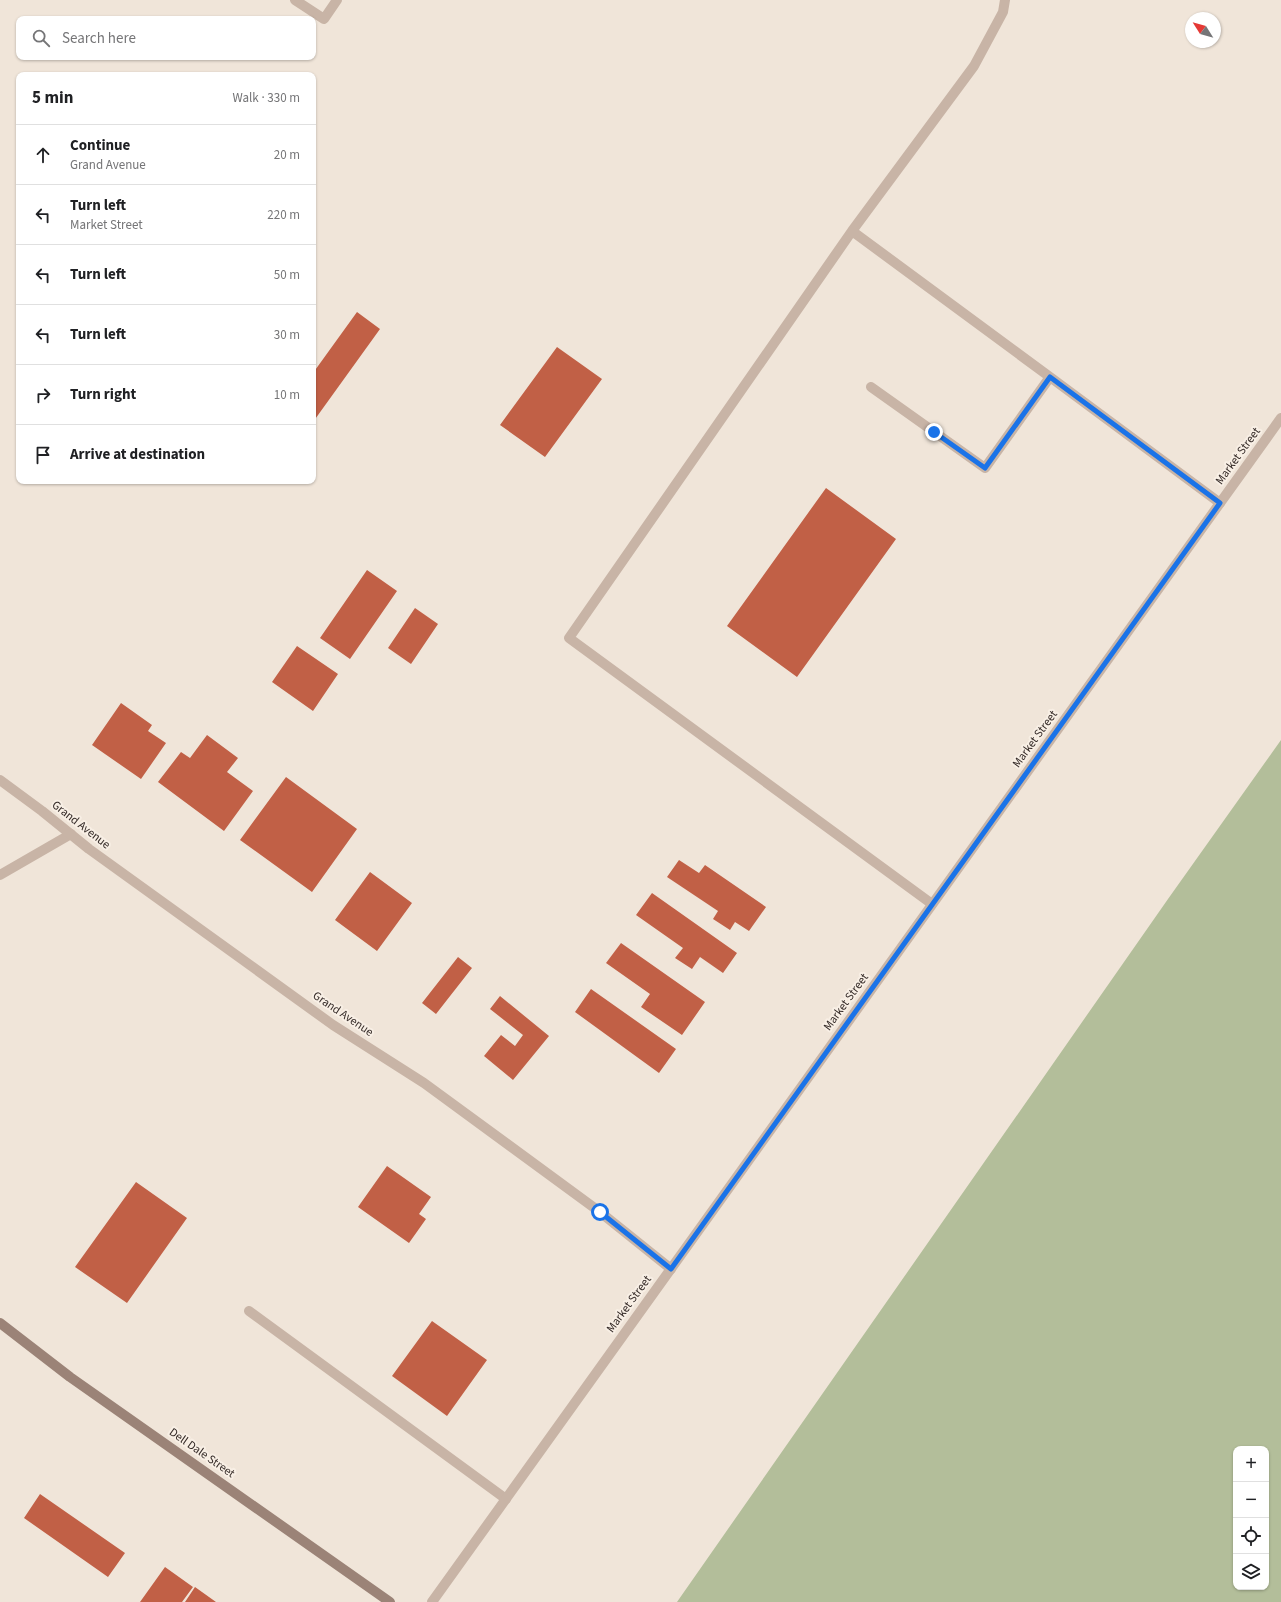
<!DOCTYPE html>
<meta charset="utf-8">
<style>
body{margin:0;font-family:"Source Sans 3",sans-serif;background:#f6f6f6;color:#202124}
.controls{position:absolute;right:12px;bottom:12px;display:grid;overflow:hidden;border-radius:8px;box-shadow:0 1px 3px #0004}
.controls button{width:36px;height:36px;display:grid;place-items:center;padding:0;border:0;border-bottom:1px solid #e0e0e0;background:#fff;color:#202124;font:20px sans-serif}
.compass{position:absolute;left:1185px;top:12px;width:36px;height:36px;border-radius:50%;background:#fff;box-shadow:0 1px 3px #0004;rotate:307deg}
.stop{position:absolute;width:12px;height:12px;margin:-9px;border:3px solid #1a73e8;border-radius:50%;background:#fff}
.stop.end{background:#1a73e8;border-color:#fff;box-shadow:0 1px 4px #0008}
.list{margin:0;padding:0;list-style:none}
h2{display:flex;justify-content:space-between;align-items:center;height:52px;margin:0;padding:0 16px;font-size:17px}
h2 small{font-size:13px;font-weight:400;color:#757577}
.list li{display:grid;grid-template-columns:26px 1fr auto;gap:12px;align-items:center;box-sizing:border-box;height:60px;padding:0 16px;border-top:1px solid #e0e0e0}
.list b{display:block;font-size:15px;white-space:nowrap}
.list p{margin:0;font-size:13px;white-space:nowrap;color:#757577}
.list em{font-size:13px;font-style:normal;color:#757577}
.icon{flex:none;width:22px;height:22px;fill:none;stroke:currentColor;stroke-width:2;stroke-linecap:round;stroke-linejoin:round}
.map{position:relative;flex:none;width:1281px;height:1602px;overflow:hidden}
.search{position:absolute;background:#fff;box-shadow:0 1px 3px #0004;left:16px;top:16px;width:300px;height:44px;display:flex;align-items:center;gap:10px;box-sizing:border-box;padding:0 14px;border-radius:8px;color:#757577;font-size:15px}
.panel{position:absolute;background:#fff;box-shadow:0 1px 3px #0004;left:16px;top:72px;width:300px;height:412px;border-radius:8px}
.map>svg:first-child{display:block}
.green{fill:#b3be9a;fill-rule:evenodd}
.building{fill:#c16046}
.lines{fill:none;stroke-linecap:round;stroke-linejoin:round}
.service{stroke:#c8b4a6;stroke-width:10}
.minor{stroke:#c8b4a6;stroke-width:10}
.tertiary{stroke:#c8b4a6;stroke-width:10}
.secondary{stroke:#9b8377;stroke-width:10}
.route{stroke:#1a73e8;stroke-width:5}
.labels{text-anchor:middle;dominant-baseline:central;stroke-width:4;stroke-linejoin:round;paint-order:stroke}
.street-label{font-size:12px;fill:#342a27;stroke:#f8efe5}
</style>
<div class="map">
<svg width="1281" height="1602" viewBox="0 0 1281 1602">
<rect width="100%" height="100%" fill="#f0e5d9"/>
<path class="green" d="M1281,740v862h-604l491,-703zM1236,1449h30v138h-30z"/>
<path class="building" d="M357,312l23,17 -67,93v-49z
M557,347l45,32 -57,78 -45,-32z
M826,488l70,51 -99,138 -70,-51z
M367,570l30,21 -47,68 -30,-21z
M415,608l23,16 -27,40 -23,-16z
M297,646l41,28 -25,37 -41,-29z
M121,703l31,22 -4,6 18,12 -25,36 -49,-34z
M207,735l31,23 -11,14 26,19 -29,40 -66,-49 23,-30 9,6z
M286,777l71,52 -45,63 -72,-52z
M679,860l20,13 6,-8 61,42 -17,24 -14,-9 -5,8 -17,-11 5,-8 -51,-34z
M370,872l42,31 -35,48 -42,-31z
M652,893l85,60 -14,20 -23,-16 -8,12 -17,-11 8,-10 -47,-33z
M621,943l84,59 -23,33 -41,-28 9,-13 -44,-31z
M458,957l14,11 -36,46 -14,-11z
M591,989l85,60 -17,24 -84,-61z
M500,996l49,40 -36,44 -29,-24 17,-21 14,11 8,-11 -33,-26z
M387,1166l44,31 -12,17 7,5 -17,24 -51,-36z
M136,1182l51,36 -60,85 -52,-36z
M432,1321l55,39 -40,56 -55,-40z
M40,1494l85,59 -17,24 -84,-59z
M165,1567l28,20 -11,15h-42z
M195,1587l21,15h-31z"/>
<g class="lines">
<path class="service" d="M295,0l29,19 13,-19
M852,231l198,146 -65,91 -114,-81
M1050,377l170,126
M0,875l71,-41
M932,904l-363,-266 283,-407 122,-165 29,-54 2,-12"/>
<path class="minor" d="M0,780l42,31 47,38 244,176 91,58 176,129 71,57
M249,1311l257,188"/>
<path class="tertiary" d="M432,1602l849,-1184"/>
<path class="secondary" d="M0,1323l70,54 320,225"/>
</g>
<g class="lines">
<path class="route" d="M600,1212l71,57 549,-766 -170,-126 -65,91 -51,-36"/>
</g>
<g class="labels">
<g class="street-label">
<text transform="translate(1238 456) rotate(-54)">Market Street</text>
<text transform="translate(1035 739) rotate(-54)">Market Street</text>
<text transform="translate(81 825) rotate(38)">Grand Avenue</text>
<text transform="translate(846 1002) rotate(-54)">Market Street</text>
<text transform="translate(343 1014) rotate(34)">Grand Avenue</text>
<text transform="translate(629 1304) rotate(-54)">Market Street</text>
<text transform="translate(202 1453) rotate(35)">Dell Dale Street</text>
</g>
</g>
</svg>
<div class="controls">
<button>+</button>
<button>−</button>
<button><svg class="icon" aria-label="locate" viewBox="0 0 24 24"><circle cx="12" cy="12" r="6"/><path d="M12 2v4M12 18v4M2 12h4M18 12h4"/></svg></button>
<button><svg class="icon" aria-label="layers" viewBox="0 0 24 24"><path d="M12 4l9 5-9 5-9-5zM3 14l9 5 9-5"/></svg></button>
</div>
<svg class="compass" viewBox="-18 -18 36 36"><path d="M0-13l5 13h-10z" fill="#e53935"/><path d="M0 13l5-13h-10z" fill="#757577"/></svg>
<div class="stop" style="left:600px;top:1212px"></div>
<div class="stop end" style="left:934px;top:432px"></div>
<div class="search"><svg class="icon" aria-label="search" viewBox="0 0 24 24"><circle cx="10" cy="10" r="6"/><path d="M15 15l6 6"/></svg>Search here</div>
<section class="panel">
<h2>5 min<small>Walk · 330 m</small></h2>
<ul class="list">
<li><svg class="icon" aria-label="ahead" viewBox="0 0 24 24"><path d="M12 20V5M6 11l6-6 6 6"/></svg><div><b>Continue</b><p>Grand Avenue</p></div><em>20 m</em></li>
<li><svg class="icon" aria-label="left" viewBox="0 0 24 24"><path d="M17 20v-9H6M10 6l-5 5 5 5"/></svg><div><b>Turn left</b><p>Market Street</p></div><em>220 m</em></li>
<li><svg class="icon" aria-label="left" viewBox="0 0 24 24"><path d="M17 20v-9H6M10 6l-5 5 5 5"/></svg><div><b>Turn left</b></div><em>50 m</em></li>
<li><svg class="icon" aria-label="left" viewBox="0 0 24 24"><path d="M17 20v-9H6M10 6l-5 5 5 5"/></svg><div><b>Turn left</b></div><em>30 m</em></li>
<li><svg class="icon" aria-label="right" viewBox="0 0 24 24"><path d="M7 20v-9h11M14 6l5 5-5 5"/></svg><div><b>Turn right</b></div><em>10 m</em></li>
<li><svg class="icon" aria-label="arrive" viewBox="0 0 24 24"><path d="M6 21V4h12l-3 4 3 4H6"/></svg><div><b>Arrive at destination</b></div></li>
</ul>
</section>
</div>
